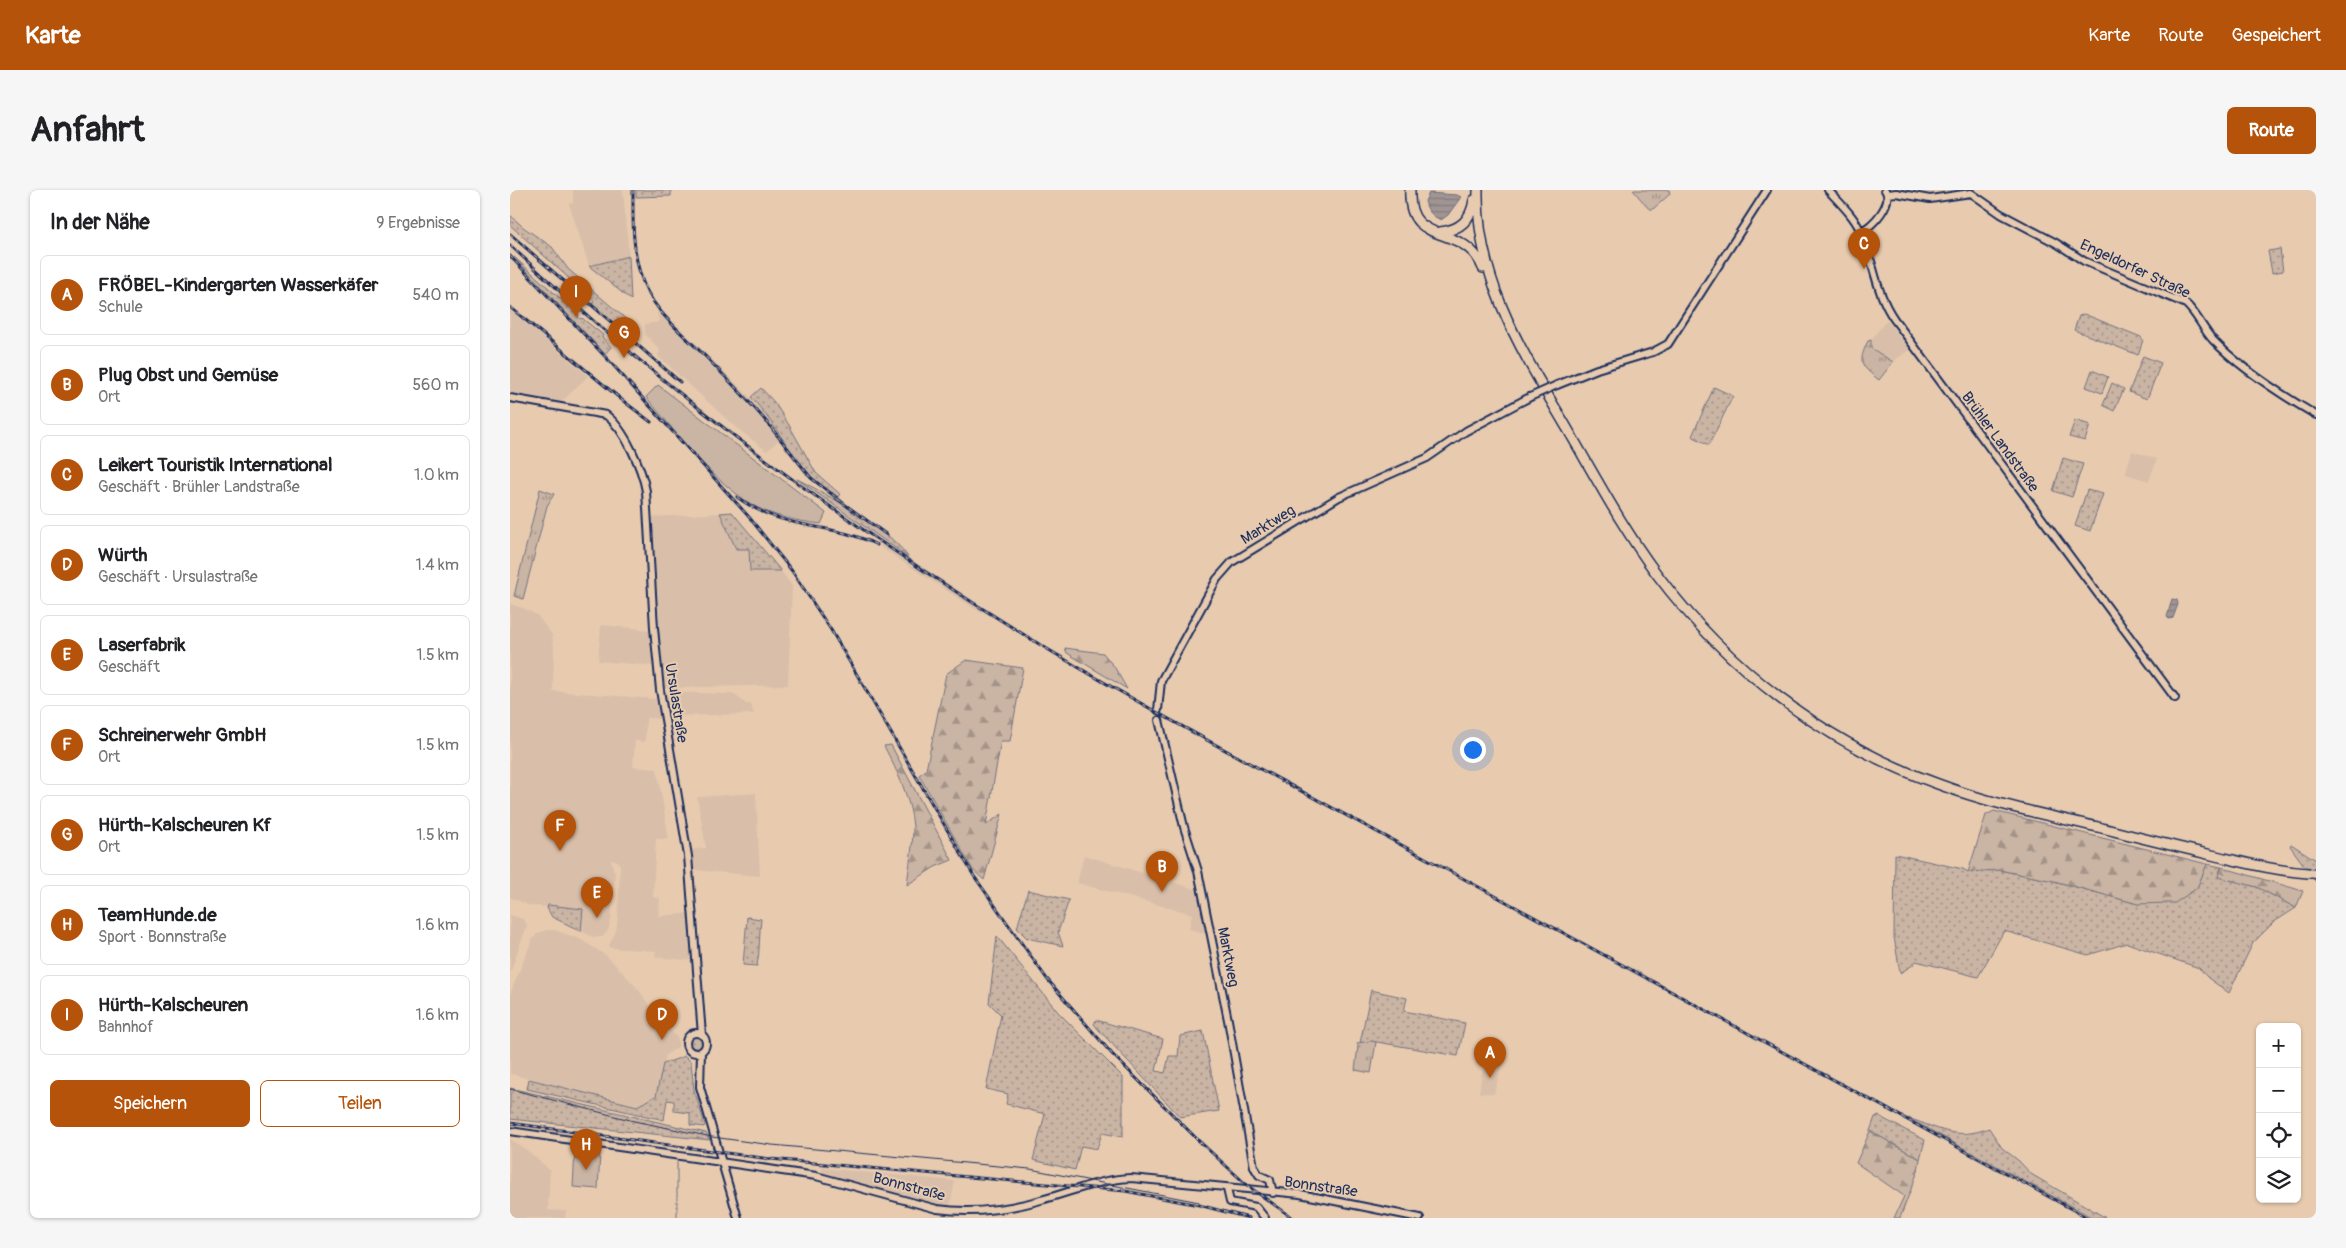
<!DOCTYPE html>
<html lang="de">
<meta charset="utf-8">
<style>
body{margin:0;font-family:Pangolin,sans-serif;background:#f6f6f6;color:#202124}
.controls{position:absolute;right:15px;bottom:15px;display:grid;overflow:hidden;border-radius:8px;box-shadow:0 1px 4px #0004}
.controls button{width:45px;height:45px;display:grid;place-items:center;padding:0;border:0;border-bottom:1px solid #e0e0e0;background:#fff;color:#202124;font:25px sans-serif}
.you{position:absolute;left:962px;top:559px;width:18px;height:18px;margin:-12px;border:4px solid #fff;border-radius:50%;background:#1a73e8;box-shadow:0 0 0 8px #1a73e833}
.badge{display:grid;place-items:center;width:32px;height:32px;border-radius:50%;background:#b45309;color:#fff;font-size:16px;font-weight:700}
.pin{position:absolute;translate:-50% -41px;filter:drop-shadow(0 1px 2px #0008)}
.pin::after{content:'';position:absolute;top:26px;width:18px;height:15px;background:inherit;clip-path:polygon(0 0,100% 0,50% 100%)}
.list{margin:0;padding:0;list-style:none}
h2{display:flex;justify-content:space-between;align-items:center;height:65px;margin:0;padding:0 20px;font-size:21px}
h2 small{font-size:16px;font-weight:400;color:#757577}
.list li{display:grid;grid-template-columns:32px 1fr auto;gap:15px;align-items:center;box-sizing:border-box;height:80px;margin:0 10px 10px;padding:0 10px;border:1px solid #e0e0e0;border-radius:8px}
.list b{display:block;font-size:19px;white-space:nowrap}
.list p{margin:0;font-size:16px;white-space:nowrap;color:#757577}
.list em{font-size:16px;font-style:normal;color:#757577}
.actions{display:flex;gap:10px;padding:15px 20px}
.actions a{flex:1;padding:11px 0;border:1px solid #b45309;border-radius:8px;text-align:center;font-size:18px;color:#b45309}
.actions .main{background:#b45309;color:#fff}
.icon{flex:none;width:28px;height:28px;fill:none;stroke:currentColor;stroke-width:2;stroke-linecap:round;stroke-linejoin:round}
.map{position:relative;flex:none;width:1806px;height:1028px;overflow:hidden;border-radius:8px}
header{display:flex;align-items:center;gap:30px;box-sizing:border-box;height:70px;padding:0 25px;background:#b45309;color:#fff}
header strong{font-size:24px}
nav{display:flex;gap:28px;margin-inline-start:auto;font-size:18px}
.intro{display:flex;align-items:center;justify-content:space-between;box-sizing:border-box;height:120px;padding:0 30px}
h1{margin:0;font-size:35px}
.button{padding:12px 22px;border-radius:8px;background:#b45309;color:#fff;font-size:18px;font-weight:700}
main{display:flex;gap:30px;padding:0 30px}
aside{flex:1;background:#fff;border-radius:8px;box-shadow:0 1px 4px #0004}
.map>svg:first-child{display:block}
.built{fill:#d9bfa9}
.grass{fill:url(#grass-dots);stroke:#727280}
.forest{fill:url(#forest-firs);stroke:#727280}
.park{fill:url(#park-tufts);stroke:#727280}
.garden{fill:#cab4a3;stroke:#727280}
.water{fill:url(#water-rules);stroke:#6b6c7e}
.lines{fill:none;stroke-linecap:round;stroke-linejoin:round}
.stream{stroke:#6b6c7e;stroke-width:1}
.secondary-casing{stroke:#1b2f5e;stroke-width:10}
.primary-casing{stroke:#1b2f5e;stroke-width:11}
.highway-casing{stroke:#1b2f5e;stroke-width:12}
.secondary{stroke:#e8cbaf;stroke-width:6}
.primary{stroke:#e8cbaf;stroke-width:8}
.highway{stroke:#e8cbaf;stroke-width:9}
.tram{stroke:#1b2f5e;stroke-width:1}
.rail-casing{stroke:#1b2f5e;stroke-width:3}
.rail{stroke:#e8cbaf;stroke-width:1;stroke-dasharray:4;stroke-linecap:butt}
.secondary-bridge-casing{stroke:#1b2f5e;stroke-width:10;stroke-linecap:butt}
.secondary-bridge{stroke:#e8cbaf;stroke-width:6}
.labels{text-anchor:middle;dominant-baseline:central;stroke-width:4;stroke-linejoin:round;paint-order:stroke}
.street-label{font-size:15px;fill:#1b2f5e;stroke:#e8cbaf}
</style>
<header>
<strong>Karte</strong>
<nav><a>Karte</a><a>Route</a><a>Gespeichert</a></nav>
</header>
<div class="intro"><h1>Anfahrt</h1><a class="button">Route</a></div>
<main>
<aside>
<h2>In der Nähe<small>9 Ergebnisse</small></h2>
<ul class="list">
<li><span class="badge">A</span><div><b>FRÖBEL-Kindergarten Wasserkäfer</b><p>Schule</p></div><em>540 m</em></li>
<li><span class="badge">B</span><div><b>Plug Obst und Gemüse</b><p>Ort</p></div><em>560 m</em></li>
<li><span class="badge">C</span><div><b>Leikert Touristik International</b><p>Geschäft · Brühler Landstraße</p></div><em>1.0 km</em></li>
<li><span class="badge">D</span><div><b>Würth</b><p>Geschäft · Ursulastraße</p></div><em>1.4 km</em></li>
<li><span class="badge">E</span><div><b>Laserfabrik</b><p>Geschäft</p></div><em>1.5 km</em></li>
<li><span class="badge">F</span><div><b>Schreinerwehr GmbH</b><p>Ort</p></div><em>1.5 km</em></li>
<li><span class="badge">G</span><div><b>Hürth-Kalscheuren Kf</b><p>Ort</p></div><em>1.5 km</em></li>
<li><span class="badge">H</span><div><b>TeamHunde.de</b><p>Sport · Bonnstraße</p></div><em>1.6 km</em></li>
<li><span class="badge">I</span><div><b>Hürth-Kalscheuren</b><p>Bahnhof</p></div><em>1.6 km</em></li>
</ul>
<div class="actions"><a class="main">Speichern</a><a>Teilen</a></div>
</aside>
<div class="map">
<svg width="1806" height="1028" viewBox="0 0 1806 1028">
<defs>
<pattern id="grass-dots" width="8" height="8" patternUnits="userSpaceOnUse" patternTransform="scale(1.25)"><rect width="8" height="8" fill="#cab4a3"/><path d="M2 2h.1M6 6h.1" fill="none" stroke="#a39388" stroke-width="1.8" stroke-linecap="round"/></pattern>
<pattern id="forest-firs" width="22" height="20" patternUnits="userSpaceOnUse" patternTransform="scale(1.25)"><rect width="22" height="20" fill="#cab4a3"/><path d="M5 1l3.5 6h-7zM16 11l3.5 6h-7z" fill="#a39388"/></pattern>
<pattern id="park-tufts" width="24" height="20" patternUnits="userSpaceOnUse" patternTransform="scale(1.25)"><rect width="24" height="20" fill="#cab4a3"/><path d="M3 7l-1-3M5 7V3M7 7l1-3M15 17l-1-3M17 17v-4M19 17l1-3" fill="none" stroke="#a39388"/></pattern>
<pattern id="water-rules" width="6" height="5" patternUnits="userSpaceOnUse" patternTransform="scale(1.25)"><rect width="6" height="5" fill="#a19594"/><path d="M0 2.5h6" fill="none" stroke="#827a7c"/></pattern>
</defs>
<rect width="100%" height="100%" fill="#e8cbaf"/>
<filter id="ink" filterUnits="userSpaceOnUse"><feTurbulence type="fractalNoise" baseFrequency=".02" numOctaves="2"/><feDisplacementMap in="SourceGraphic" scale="10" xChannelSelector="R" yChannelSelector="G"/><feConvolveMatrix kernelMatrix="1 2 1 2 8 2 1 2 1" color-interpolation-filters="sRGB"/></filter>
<g filter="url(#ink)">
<path class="built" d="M63,0h50l6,66 -40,10 -20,-62 4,-1z
M0,119l78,67 -27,27 -51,-8z
M151,119l102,101 19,27 -15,14 -32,-24 -77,-71 2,-6 -15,-16v-10l14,-2 -2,-10z
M1378,131l22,28 -17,13 -22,-14v-8l13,-17z
M1622,261l25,8 -8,22 -24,-7z
M210,323l16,36h13l1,22h31l11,15 -4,99 -122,3 -4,-3 -7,-67 -3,-101z
M373,351l102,67 -4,5 -101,-66z
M0,414l13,4 14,7 15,20 2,13 -1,43 105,8 3,20 -15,-1 -1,24 -10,-1 -2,26 24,2 12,70h-13l-3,58 7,1 -1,18 31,-3 5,48 -40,-4 1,-6 -46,-3 -1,-3 7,-14 2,-14 2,-52 -4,-5h-5l4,14 -4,46 -3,10 -5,7h-10l-12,-6 1,-22 -52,-3 -20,-9z
M91,435l50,5 4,36 -57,-5z
M157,502l67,2 12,10h5l3,10 -87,2 -3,-21z
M246,603l4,83 -66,-6 -4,-20 16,-2 -9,-51z
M574,665l114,35 8,44 -17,-5 3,-15 -115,-31z
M0,725l13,4 4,6 -17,48z
M36,740h9l25,9 27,17 32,34 21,31 18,17v9l-12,8 -10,41 -19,10 -127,-32v-80l22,-54 6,-7z
M974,870l18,4 -8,30 -15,-1z
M0,949l14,9 26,22 -2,40 18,1 -1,7h-55z
M312,978l133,13 -5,26 -37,-7 -91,-26z"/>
<path class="grass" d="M126,0h35v6l-35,1z
M0,25l13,12 29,20 16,22 58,50 -9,6 -25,-20 2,-4 -84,-76z
M1770,59l3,22 -11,2 -4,-22z
M119,66l2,44 -42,-34z
M4,67l65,58 -1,2 3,2 1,-1 21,17 -1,2 9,10 -6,7z
M1574,124l57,23 2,3 -5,15 -64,-25 5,-14z
M1633,166l18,7 -14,36 -18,-7z
M1582,180l16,7 -6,16 -16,-6z
M1602,193l12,6 -10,22 -11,-6z
M1204,197l19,9 -24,49 -17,-9z
M251,198l13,14 15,23 27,48 24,21 -2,3c-10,-7 -20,-14 -28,-22 -22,-25 -37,-54 -59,-78z
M1565,230l15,5 -5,16 -16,-4z
M1553,268l20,6 -11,33 -19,-6z
M287,289c30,15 93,50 111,78z
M1577,300l16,4 -13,37 -15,-5z
M222,322l49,59h-31l-1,-22h-13l-16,-36z
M1781,654l25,16v22l-26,-36z
M1385,664l68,15 5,3 31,-2 55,11 84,23 59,-16 10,-24 14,3 -2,10 38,10 39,21 -22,14 -21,21 -24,50 -21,-15 -9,-10 -72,-25 -39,12 -84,-24 -26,46 -62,-16 -3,4 -13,8 -6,-36z
M518,700l41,10 -11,32 5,14 -36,-8 -10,-10z
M38,715l35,4 -2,22 -29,-14 -5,-9z
M237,727l14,2c-2,16 -1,32 -4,47l-14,-1z
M487,746l61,76 65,65v60l-21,-4 -5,16 -16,-3 -6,24 -42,-10 12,-46 -39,-10 2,-10 -22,-5 15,-74 -12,-12z
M861,800l36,8 -3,13 61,12 -7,33 -87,-15 -11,2z
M586,830l67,19 -7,32 9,2 4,-17h9l2,-20 23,-5 16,80 -39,6 -82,-88 -4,-5z
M178 854a8 8 0 1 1 16 0a8 8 0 1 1-16 0Z
M175,866l6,6 3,28 11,34 -1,3 -14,-2v-12l-16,-2v-10l-7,-1 -3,20 -137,-31 2,-10 108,27 19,-10 7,-32z
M0,898l196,45 4,7 -200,-21z
M1368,926l47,24 -5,19 -50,-28 5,-14z
M1398,928c31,10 48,23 81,10l13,20 17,13 12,13 75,44h-13z"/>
<path class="forest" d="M555,458l38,5 12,15 12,21 -60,-36z
M456,470l57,8 -13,73h-9l-15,84 16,-11 -18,66 -11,-10 -54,-95 7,-5 20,-96z
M381,555l61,115 -17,7 -28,18c2,-19 6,-39 6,-58 -2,-28 -16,-56 -29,-81z
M1484,621l213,53 -10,24 -22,15h-8l-29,1 -84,-23 -55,-11 -31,2 18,-57z
M1711,677l82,24 -7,17 -39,-21 -39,-10z
M1360,941l50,28 -2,12 -18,47h-6l10,-22 -48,-33z"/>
<path class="park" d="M1123,0h36l1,4 -17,15h-4z
M1361,150v8l22,14 -14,18c-18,-14 -22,-17 -11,-39z
M30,299l14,5 -7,12 -24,93 -9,-3z
M861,851l5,1 -5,31 -16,-3 3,-24 -1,-3z"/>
<path class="garden" d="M148,195l168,128 -5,11c-25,-3 -52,-8 -73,-22 -41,-27 -71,-69 -102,-105z
M65,960l25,3 -2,36 -25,-2z"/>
<path class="water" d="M919,3l28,2 4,2 -13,18 -7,5c-9,-4 -14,-9 -16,-19z
M1662,409l5,1 1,4 -5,14 -4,1 -2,-2z"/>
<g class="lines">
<path class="stream" d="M167,1028v-56"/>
<g class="secondary-casing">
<path id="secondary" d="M1318,0c12,13 26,26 33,42 13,29 14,60 33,87l281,379
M1378,4l8,-1 34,6 41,-6 30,21 55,29 28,18 102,43c11,10 17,25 27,36 28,29 69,55 103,75
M1351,41c12,-4 33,-29 24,-41
M1047,195l40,-16 56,-17 15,-8 99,-154
M0,208l96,17c19,14 36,54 40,76l8,137 6,62 28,166 14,179
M648,520l3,-29 56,-102 15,-17 107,-65 88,-39 39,-27 64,-34
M649,530l25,107 14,44 30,149 26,147 5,8 11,5 3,13
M176 853a10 10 0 1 1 20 0a10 10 0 1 1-20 0Z
M191,862l-1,35 38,131
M0,941l306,45 121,33c36,5 69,1 104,-9 30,-8 59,-21 90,-22l169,16 120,24
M717,999l3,13 26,5 9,11"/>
</g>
<g class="primary-casing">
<path id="primary" d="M1798,683l8,1"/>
</g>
<g class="highway-casing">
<path id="highway" d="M900,0c-3,59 54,31 73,78
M968,0c-2,90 45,163 89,238 28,48 55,99 89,145 71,95 169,171 282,211 53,20 109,31 164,44 38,10 76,19 114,28 30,7 61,15 92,17
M930,42c20,-2 31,-12 34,-32"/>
</g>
<use href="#secondary" class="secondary"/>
<use href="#primary" class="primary"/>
<use href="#highway" class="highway"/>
<path class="tram" d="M0,899l124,32 78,16 60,8 258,24 169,33"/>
<g class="rail-casing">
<path id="rail" d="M123,0c0,27 -1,57 7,83 9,35 41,59 65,83 25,26 50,50 72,79
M0,44l170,148
M0,55c160,152 341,284 529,399 128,77 261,146 392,217 219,119 438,238 657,357
M0,66l103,109 136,152 43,54 39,59 143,246 73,103 65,75 87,87 49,45 45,32
M0,117l112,93 29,22
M263,240l38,48 31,24
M227,307c47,35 92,24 140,48
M326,308l51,37
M0,933l260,36 355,32 74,14 50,13"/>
</g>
<use href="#rail" class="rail"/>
<g class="secondary-bridge-casing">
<path id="secondary-bridge" d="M1020,207l27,-12"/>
</g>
<use href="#secondary-bridge" class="secondary-bridge"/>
</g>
</g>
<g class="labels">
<g class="street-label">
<text transform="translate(1625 79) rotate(25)">Engeldorfer Straße</text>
<text transform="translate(1490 252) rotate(54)">Brühler Landstraße</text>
<text transform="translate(758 335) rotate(-32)">Marktweg</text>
<text transform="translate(166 513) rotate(81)">Ursulastraße</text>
<text transform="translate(718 767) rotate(79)">Marktweg</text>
<text transform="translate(399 997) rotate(15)">Bonnstraße</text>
<text transform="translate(811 997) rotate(8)">Bonnstraße</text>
</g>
</g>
</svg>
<div class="controls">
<button>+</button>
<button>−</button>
<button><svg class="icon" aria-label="locate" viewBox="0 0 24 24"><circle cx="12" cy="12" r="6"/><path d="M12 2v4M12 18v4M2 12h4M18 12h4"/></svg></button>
<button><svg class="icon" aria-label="layers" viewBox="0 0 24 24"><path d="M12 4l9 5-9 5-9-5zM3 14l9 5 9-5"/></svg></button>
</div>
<div class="you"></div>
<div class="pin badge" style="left:980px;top:888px">A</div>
<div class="pin badge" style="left:652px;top:702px">B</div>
<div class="pin badge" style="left:1354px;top:79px">C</div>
<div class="pin badge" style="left:152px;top:850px">D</div>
<div class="pin badge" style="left:87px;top:728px">E</div>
<div class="pin badge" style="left:50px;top:661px">F</div>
<div class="pin badge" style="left:114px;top:168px">G</div>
<div class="pin badge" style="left:76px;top:980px">H</div>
<div class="pin badge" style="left:66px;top:127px">I</div>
</div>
</main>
